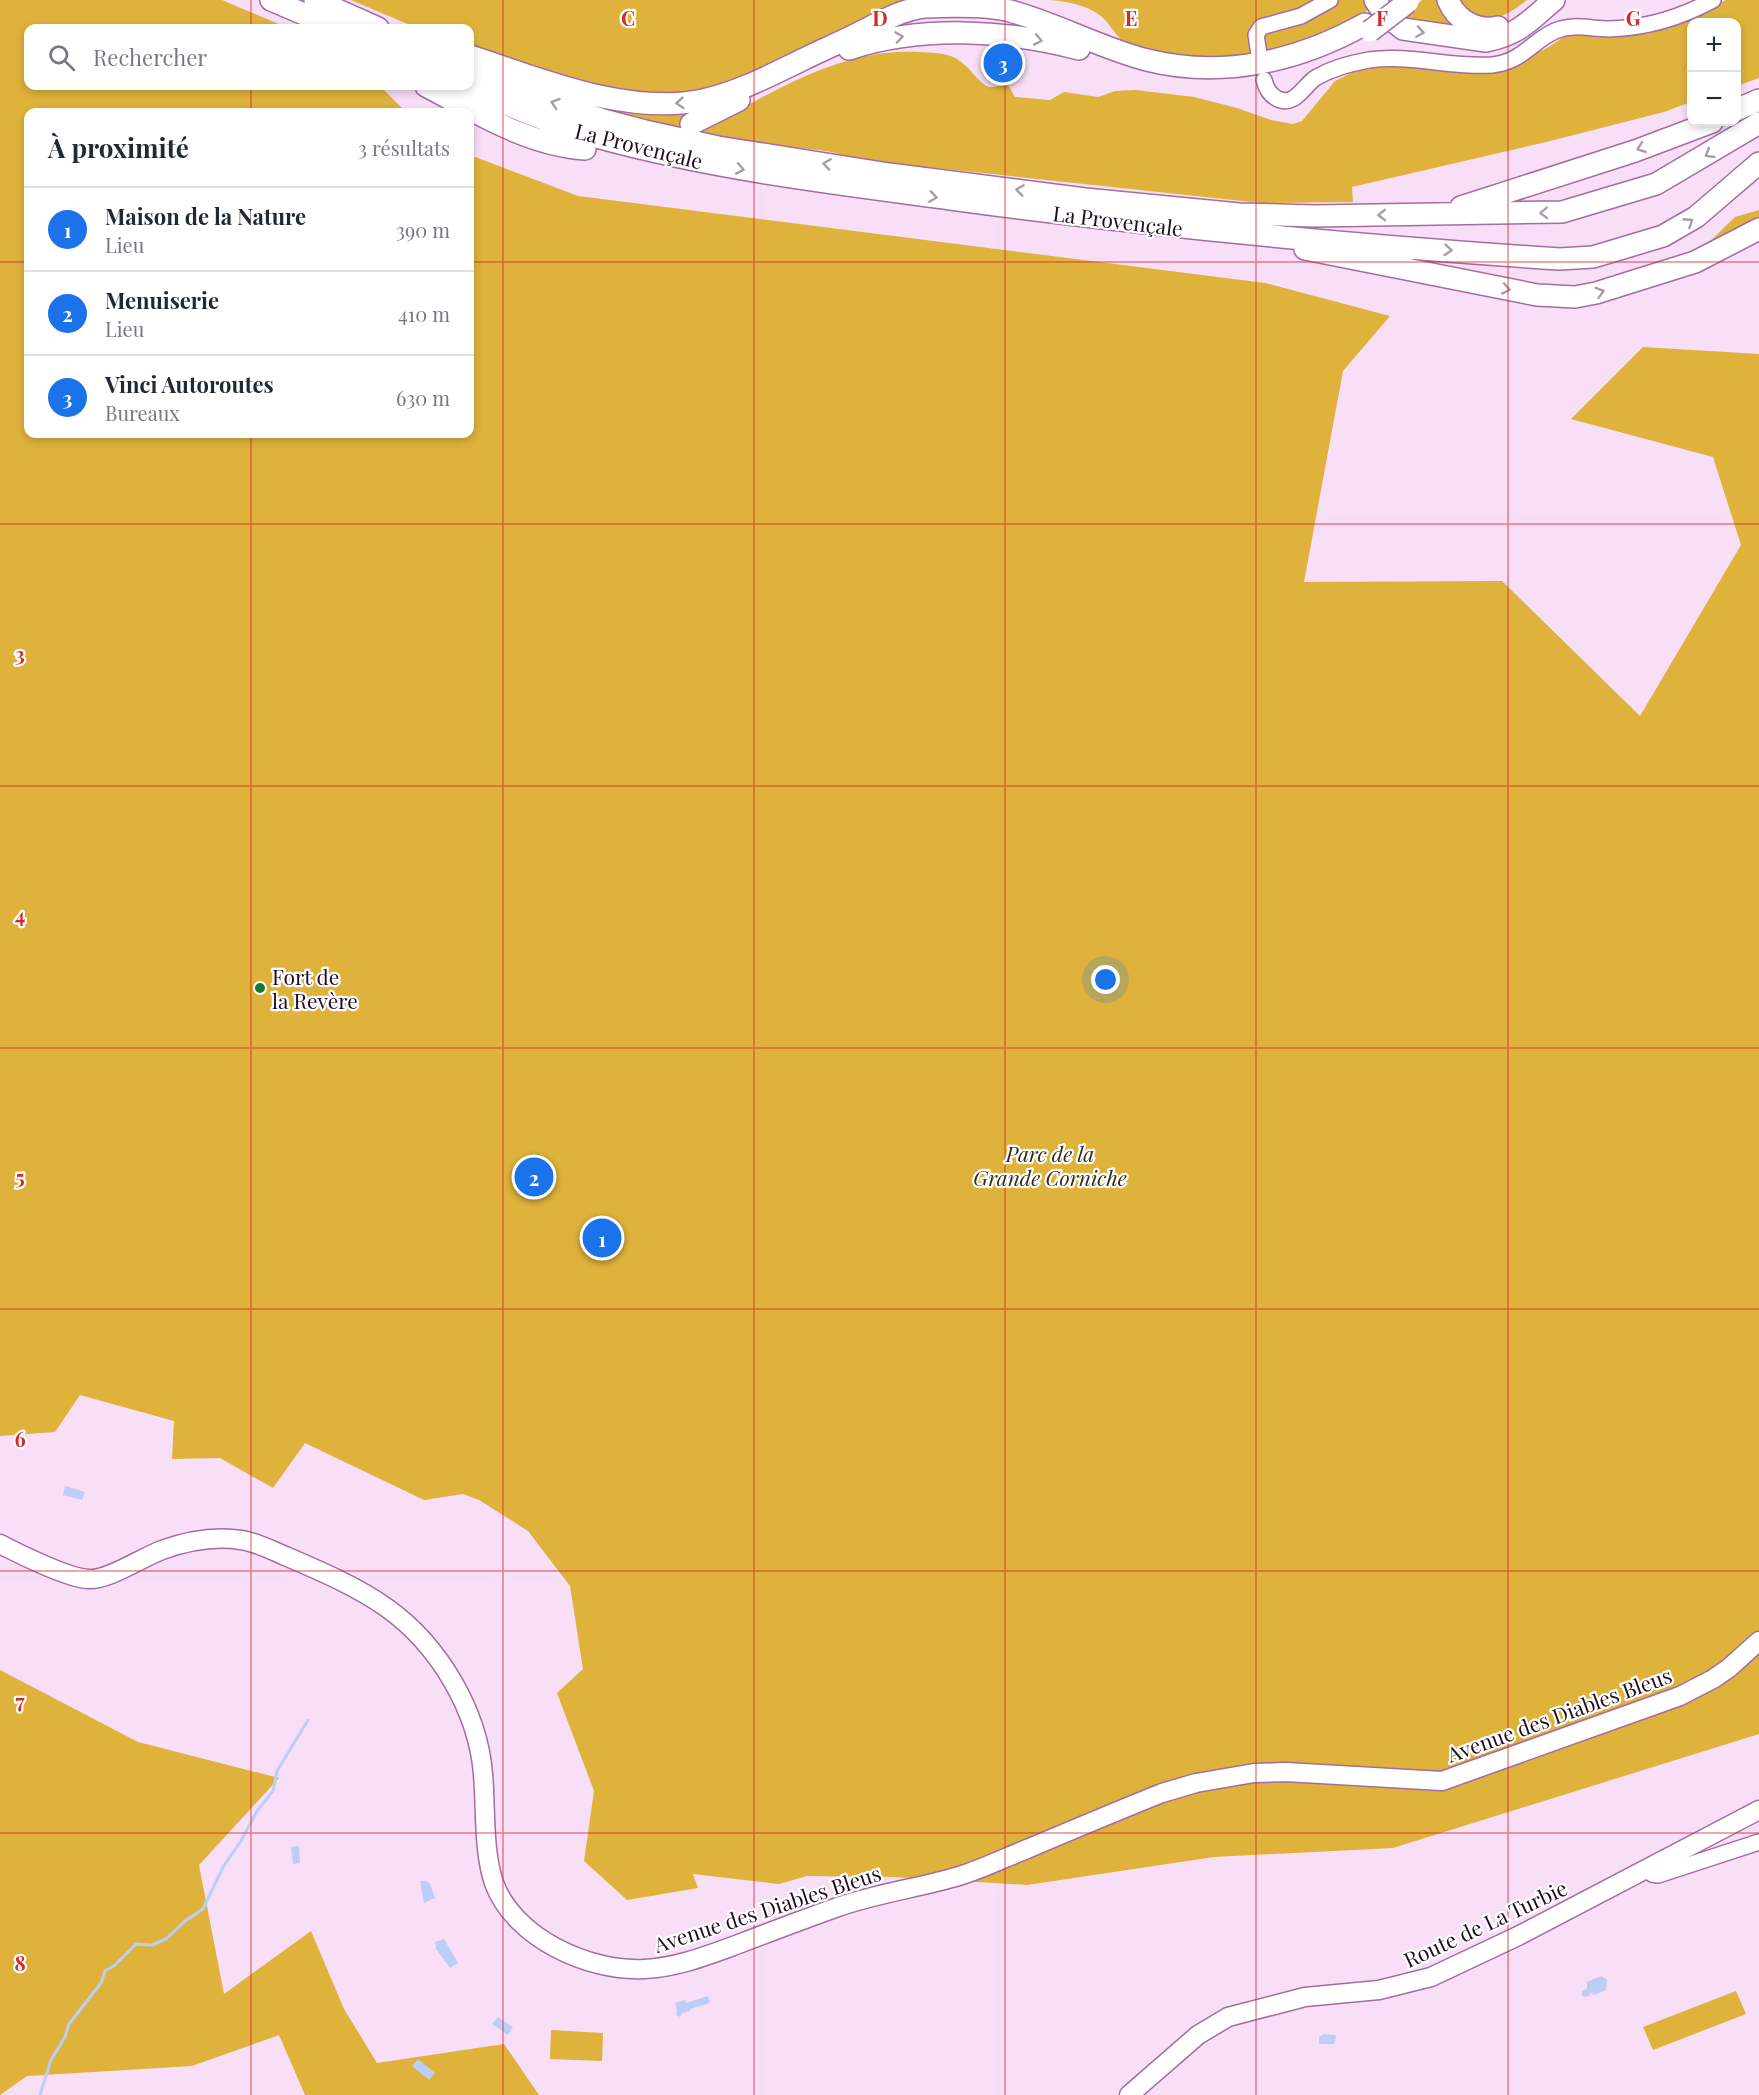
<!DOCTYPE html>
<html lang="fr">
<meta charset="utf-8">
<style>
body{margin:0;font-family:"Playfair Display",serif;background:#f6f6f7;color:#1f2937}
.controls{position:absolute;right:18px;top:18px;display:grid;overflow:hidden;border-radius:12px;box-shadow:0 3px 9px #0003}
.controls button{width:54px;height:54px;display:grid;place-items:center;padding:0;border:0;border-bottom:2px solid #e0e1e3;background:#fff;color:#1f2937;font:30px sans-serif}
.you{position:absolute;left:1106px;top:980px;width:21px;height:21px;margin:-15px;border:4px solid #fff;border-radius:50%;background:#1a73e8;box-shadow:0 0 0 9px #1a73e833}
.badge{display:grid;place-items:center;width:39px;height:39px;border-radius:50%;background:#1a73e8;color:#fff;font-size:20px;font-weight:700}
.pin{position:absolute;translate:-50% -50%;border:3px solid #fff;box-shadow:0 2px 6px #0006}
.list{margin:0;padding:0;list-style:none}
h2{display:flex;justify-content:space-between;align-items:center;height:78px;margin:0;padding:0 24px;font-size:26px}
h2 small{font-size:20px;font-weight:400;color:#747a83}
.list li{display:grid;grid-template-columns:39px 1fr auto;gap:18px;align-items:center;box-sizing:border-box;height:84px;padding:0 24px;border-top:2px solid #e0e1e3}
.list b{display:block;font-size:22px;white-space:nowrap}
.list p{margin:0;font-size:20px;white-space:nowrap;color:#747a83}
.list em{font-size:20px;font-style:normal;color:#747a83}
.icon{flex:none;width:33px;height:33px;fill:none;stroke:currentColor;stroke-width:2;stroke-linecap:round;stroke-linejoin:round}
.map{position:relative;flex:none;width:1759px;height:2095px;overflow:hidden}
.search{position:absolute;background:#fff;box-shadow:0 3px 9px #0003;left:24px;top:24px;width:450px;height:66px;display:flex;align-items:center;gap:15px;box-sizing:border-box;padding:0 21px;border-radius:12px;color:#747a83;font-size:22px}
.panel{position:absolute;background:#fff;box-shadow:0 3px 9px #0003;left:24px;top:108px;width:450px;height:330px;border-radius:12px}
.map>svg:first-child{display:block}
.green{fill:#deb23b}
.water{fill:#bccef8}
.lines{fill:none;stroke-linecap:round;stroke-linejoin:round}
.stream{stroke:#bccef8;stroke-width:3}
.minor-casing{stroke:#a46ca3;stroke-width:18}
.major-casing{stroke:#a46ca3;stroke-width:21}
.highway-casing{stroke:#a46ca3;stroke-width:24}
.minor{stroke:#fff;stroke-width:15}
.major{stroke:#fff;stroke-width:18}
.highway{stroke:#fff;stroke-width:21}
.highway-bridge-casing{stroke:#a46ca3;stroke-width:24;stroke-linecap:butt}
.highway-bridge{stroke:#fff;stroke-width:21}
.oneway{stroke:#a69da6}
.grid{fill:none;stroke:#d62828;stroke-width:1.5;stroke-opacity:0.55}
.poi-dot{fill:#107c31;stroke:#fff;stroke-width:2}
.labels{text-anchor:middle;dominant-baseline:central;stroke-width:4.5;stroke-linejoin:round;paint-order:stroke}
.street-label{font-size:21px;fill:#210b20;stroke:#fff}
.poi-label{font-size:21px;fill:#210b20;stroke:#fff;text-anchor:start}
.park-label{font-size:21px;font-style:italic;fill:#342b16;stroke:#fff}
.grid-label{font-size:20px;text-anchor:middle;font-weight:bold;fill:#d62828;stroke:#fff;stroke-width:4.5;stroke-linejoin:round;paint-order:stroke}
</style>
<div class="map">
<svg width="1759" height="2095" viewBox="0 0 1759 2095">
<rect width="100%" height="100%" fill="#f8def6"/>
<path class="green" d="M0,0h222l66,28h-260v58h352l26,26h-378v322h442v-279l108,41 687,87 125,33 -47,55 -39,211 198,-1 138,135 101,-171 -28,-88 -142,-38 72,-72 116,7v1380l-366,114 -179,9 -187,28 -134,-8 -86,-1 -28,8 -86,-10 5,14 -71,12 -43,-39 10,-70 -37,-98 26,-24 -13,-83 -42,-55 -49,-31 -16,-6 -39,6 -119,-57 -32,45 -53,-30 -48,1 2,-38 -94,-26 -25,37 -55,4z
M351,0h553l-181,87 -69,9 -52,-7 -132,-41v-20h-53z
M1051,0h316l3,9c-18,10 -37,24 -56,32 -50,19 -113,21 -164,10 -7,-2 -16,-3 -22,-6 -9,-5 -15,-16 -22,-24 -13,-15 -36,-19 -55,-21z
M1422,0h18l22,29 -59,-11z
M1456,0h71c-24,18 -27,20 -57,16z
M1726,0h33v78l-22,8 -1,-64h-44l-1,80 -27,10 -118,30 -194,45 1,15 -92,1 -409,-44c-26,-12 -54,-10 -82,-13 -23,-2 -46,-7 -69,-10l1,-6c68,-36 138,-83 217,-78 9,1 19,0 28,3 20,4 32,31 43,32 5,0 12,-2 18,-2l7,12 35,3 14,-8 34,5 17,-6 21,-1 58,7 43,11 34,12 22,4 9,-3 33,-40 20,-10 26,-5 133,-1 33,-17 20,-13 80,-1 31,-10z
M559,97l141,9 -2,10 -18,6 2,10z
M1759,210v11l-60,31 36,-35z
M0,1670l138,72 141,36 -80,87 25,129 87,-63 33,78 33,54 127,-19 35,51h-234l-26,-60 -87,31 -165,10 -27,19z
M1736,1991l10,23 -93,36 -10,-23z
M551,2030l52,3 -1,28 -52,-2z"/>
<path class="water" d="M65,1486l20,6 -3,8 -19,-5z
M299,1846l1,17 -7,1 -2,-17z
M420,1881h6l4,3 5,14 -11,5z
M444,1939l14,24 -8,5 -14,-19 -1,-7z
M1601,1976l6,4 -1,10 -12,5 -4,-3v3l-5,2 -3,-2v-4l5,-2v-7z
M708,1996l2,7 -20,6v2l-8,2 -2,4 -4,-2 1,-5 -2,-7 10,-3 1,3z
M498,2017l15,10 -5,8 -16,-11z
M1324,2034l11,1 1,2 -2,7h-15v-7z
M418,2059l17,14 -6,7 -17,-14z"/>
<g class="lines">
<path class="stream" d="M40,2095l11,-35 14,-23 4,-13 32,-41 4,-12 10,-6 21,-21 16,1 14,-6 19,-18 18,-12 20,-42 18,-26 16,-30 16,-20 4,-20 31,-51"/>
<g class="minor-casing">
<path id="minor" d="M1259,54l-3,-19 5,-8 40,-11 29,-16
M1264,80c2,8 5,14 12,18 19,11 28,-14 41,-21 14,-8 35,-14 52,-17 40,-6 83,8 123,5 30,-3 40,-24 63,-34 18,-8 35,-2 54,-2 37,-1 71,-11 104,-29
M1647,1869l5,5 6,1 101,-33"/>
</g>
<g class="major-casing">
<path id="major" d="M0,1544c19,10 68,34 88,35 19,2 55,-22 74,-29 25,-9 53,-14 79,-10 15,2 28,9 42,15 35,15 73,31 104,53 52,37 91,103 96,166 3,34 0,77 11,109 20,55 95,89 150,86 31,-1 62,-13 92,-24 34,-13 68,-26 102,-38 40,-14 81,-19 121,-31 23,-7 45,-18 68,-27 45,-19 90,-38 135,-56l34,-10 58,-10 32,-1 156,9 238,-85 33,-17 16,-11 30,-27
M1129,2095l69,-60 30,-18 77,-20 74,-7 52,-13 87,-41 241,-126"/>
</g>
<g class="highway-casing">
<path id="highway" d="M271,0l66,28
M315,0l63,28
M1375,0l10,15 18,14 83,12c34,-7 43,-20 68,-41
M1448,0c8,20 29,32 50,27
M849,49c72,-24 158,-19 230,0
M470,56c71,23 157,60 233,44 36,-8 68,-25 101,-41 18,-9 37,-17 55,-26 20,-10 43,-24 66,-26 23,-1 63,-2 85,4 46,12 90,37 137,49 76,19 152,1 218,-36
M470,70l63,26 70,24 42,11 73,16 171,27 196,25 154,15 76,2 247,-4 94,-28 103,-61
M426,86c50,26 101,59 159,63
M464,86c44,19 89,39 136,52 117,32 238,46 358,62 200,27 401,46 602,59l33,-2 70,-21 33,-19 63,-54
M1736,110l23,-10
M691,124l48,-24
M1461,207l174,-56 77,-29
M1305,249l232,46 38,2 21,-4 99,-31 64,-33"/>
</g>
<use href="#minor" class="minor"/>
<use href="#major" class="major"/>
<use href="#highway" class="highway"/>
<g class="highway-bridge-casing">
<path id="highway-bridge" d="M1370,31l38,-29"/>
</g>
<use href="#highway-bridge" class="highway-bridge"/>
</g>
<defs><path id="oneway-chevron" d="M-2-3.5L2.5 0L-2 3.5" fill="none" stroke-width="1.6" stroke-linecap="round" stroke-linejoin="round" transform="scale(1.5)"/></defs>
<g class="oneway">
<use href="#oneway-chevron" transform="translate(1420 32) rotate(9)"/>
<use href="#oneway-chevron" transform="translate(899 37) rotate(-8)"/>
<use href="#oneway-chevron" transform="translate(1038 40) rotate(11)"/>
<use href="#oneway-chevron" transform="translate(555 103) rotate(-161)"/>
<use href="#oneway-chevron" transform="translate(680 103) rotate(175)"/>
<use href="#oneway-chevron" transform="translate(1641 148) rotate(160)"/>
<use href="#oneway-chevron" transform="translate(1709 154) rotate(149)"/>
<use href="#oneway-chevron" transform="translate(827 164) rotate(-172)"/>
<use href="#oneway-chevron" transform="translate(740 169) rotate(11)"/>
<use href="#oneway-chevron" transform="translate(1020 190) rotate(-172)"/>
<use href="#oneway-chevron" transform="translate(933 197) rotate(8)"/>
<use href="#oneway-chevron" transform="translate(1544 213) rotate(178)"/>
<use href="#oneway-chevron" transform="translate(1382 215) rotate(179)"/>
<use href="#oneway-chevron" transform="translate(1689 222) rotate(-33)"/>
<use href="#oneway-chevron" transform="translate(1448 250) rotate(5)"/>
<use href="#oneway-chevron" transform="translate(1506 289) rotate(11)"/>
<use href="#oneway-chevron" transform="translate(1600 292) rotate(-17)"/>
</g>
<path class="grid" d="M251,0v28M503,0v2095M754,0v2095M1005,0v2095M1256,0v2095M1508,0v2095M251,86v26M0,262h28M470,262h1289M251,434v1661M0,524h1759M0,786h1759M0,1048h1759M0,1309h1759M0,1571h1759M0,1833h1759"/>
<circle class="poi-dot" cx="260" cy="988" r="6"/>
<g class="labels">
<g class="street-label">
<text transform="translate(639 145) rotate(14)">La Provençale</text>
<text transform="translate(1118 220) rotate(7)">La Provençale</text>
<text transform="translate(1559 1714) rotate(-20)">Avenue des Diables Bleus</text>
<text transform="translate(767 1908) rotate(-18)">Avenue des Diables Bleus</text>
<text transform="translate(1485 1923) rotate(-25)">Route de La Turbie</text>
</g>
<g class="poi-label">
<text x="272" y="976">Fort de<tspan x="272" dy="24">la Revère</tspan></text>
</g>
<g class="park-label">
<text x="1050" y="1153">Parc de la<tspan x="1050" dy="24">Grande Corniche</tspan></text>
</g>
</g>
<g class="grid-label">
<text x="628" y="26">C</text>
<text x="880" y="26">D</text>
<text x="1131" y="26">E</text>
<text x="1382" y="26">F</text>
<text x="1633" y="26">G</text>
<text x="20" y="662">3</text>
<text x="20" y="923">4</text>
<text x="20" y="1185">5</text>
<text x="20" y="1447">6</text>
<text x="20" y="1709">7</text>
<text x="20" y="1971">8</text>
</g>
</svg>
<div class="controls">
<button>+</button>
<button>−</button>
</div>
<div class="you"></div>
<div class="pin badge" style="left:602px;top:1238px">1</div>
<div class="pin badge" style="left:534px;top:1177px">2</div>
<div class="pin badge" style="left:1003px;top:63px">3</div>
<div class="search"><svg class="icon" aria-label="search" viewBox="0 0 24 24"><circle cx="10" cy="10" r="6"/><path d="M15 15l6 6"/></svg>Rechercher</div>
<section class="panel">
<h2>À proximité<small>3 résultats</small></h2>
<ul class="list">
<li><span class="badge">1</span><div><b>Maison de la Nature</b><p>Lieu</p></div><em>390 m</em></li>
<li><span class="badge">2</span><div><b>Menuiserie</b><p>Lieu</p></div><em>410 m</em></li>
<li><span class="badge">3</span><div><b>Vinci Autoroutes</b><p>Bureaux</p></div><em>630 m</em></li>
</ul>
</section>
</div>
